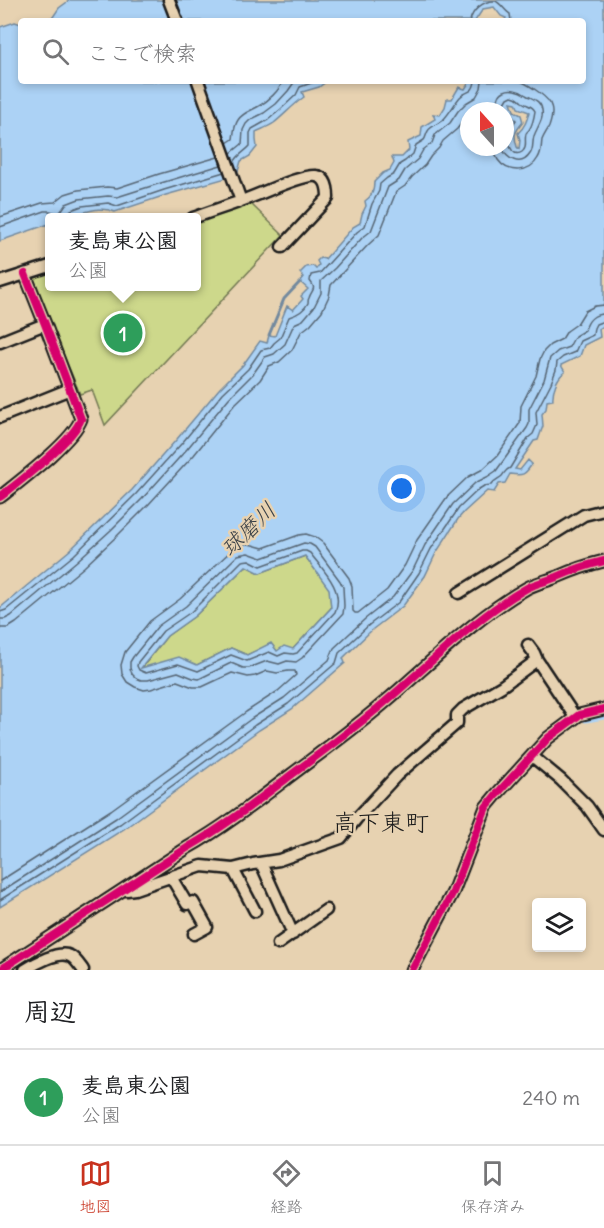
<!DOCTYPE html>
<html lang="ja">
<meta charset="utf-8">
<style>
body{margin:0;font-family:Delius,"Klee One",sans-serif;background:#f6f6f6;color:#202124}
.controls{position:absolute;right:18px;bottom:18px;display:grid;overflow:hidden;border-radius:6px;box-shadow:0 3px 9px #0003}
.controls button{width:54px;height:54px;display:grid;place-items:center;padding:0;border:0;border-bottom:2px solid #e0e0e0;background:#fff;color:#202124;font:30px sans-serif}
.compass{position:absolute;left:460px;top:102px;width:54px;height:54px;border-radius:50%;background:#fff;box-shadow:0 3px 9px #0003;rotate:339deg}
.you{position:absolute;left:402px;top:489px;width:21px;height:21px;margin:-15px;border:4px solid #fff;border-radius:50%;background:#1a73e8;box-shadow:0 0 0 9px #1a73e833}
.badge{display:grid;place-items:center;width:39px;height:39px;border-radius:50%;background:#c8321e;color:#fff;font-size:20px;font-weight:700}
.pin{position:absolute;translate:-50% -50%;border:3px solid #fff;box-shadow:0 2px 6px #0006}
.popup{position:absolute;left:45px;top:213px;width:156px;height:78px;box-sizing:border-box;display:grid;place-content:center;border-radius:6px;background:#fff;filter:drop-shadow(0 2px 4px #0005);font-size:20px;white-space:nowrap;color:#757577}
.popup b{font-size:22px;color:#202124}
.popup::after{content:'';position:absolute;left:50%;top:100%;margin-left:-12px;border:12px solid transparent;border-top-color:#fff}
.list{margin:0;padding:0;list-style:none}
h2{display:flex;justify-content:space-between;align-items:center;height:78px;margin:0;padding:0 24px;font-size:26px}
h2 small{font-size:20px;font-weight:400;color:#757577}
.list li{display:grid;grid-template-columns:39px 1fr auto;gap:18px;align-items:center;box-sizing:border-box;height:96px;padding:0 24px;border-top:2px solid #e0e0e0}
.list b{display:block;font-size:22px;white-space:nowrap}
.list p{margin:0;font-size:20px;white-space:nowrap;color:#757577}
.list em{font-size:20px;font-style:normal;color:#757577}
.icon{flex:none;width:33px;height:33px;fill:none;stroke:currentColor;stroke-width:2;stroke-linecap:round;stroke-linejoin:round}
.map{position:relative;flex:none;width:604px;height:970px;overflow:hidden}
.search{position:absolute;background:#fff;box-shadow:0 3px 9px #0003;left:18px;right:18px;top:18px;height:66px;display:flex;align-items:center;gap:15px;box-sizing:border-box;padding:0 21px;border-radius:6px;color:#757577;font-size:22px}
.sheet{height:174px;background:#fff}
nav{display:flex;justify-content:space-around;align-items:center;box-sizing:border-box;height:84px;border-top:2px solid #e0e0e0;background:#fff;font-size:16px;color:#757577}
nav a{display:grid;justify-items:center;gap:3px}
nav .on{color:#c8321e}
.map>svg:first-child{display:block}
.green{fill:#cdd88b;stroke:#747a54;stroke-width:1.5}
.water{fill:#acd2f5;stroke:#72899e;stroke-width:1.5;fill-rule:evenodd}
.lines{fill:none;stroke-linecap:round;stroke-linejoin:round}
.shore{stroke:#566573;stroke-width:1.5}
.stream{stroke:#72899e;stroke-width:3}
.canal{stroke:#acd2f5;stroke-width:9}
.minor-casing{stroke:#1c1c1c;stroke-width:15}
.minor{stroke:#e7d2b1;stroke-width:10}
.cycleway-casing{stroke:#e7d2b1;stroke-width:11}
.cycleway{stroke:#d6006c;stroke-width:8}
.labels{text-anchor:middle;dominant-baseline:central;stroke-width:5;stroke-linejoin:round;paint-order:stroke}
.water-label{font-size:22px;font-style:italic;fill:#394047;stroke:#e7d2b1}
.quarter-label{font-size:24px;fill:#1c1c1c;stroke:#e7d2b1}
</style>
<div class="map">
<svg width="604" height="970" viewBox="0 0 604 970">
<rect width="100%" height="100%" fill="#e7d2b1"/>
<filter id="ink" filterUnits="userSpaceOnUse"><feTurbulence type="fractalNoise" baseFrequency=".0167" numOctaves="2"/><feDisplacementMap in="SourceGraphic" scale="12" xChannelSelector="R" yChannelSelector="G"/><feConvolveMatrix kernelMatrix="1 2 1 2 8 2 1 2 1" color-interpolation-filters="sRGB"/></filter>
<g filter="url(#ink)">
<path class="green" d="M251,204l32,31 -178,190 -13,-35 -12,4 -49,-117 18,-7 1,16h146l1,-66z
M305,556l25,33 1,19 -38,41 -16,2 -6,-7 -24,11 -16,-7 -34,17 -56,4 26,-33 28,-20 51,-50 14,7z"/>
<path class="water" d="M70,0h534v326l-5,3 1,8 -16,8 -4,11 -19,9 4,7c-8,5 -13,19 -12,28l-6,1 -1,8 -4,5 1,12 -5,14 -4,1 -19,28 5,1 8,-10 4,4c-7,11 -9,12 -22,10l-5,9 -6,1 -5,8 -7,-1 -23,21 -6,7 -22,34 -11,23 -22,30 -30,23 -30,29 2,5 -53,46 -33,21 -135,99 -124,78v-299l70,-58 62,-60 45,-51 42,-50 24,-24 17,-24 7,2 2,-8 6,1 12,-30 6,4 10,-11 -2,-3 7,-7 -8,-7 4,-5 -4,-4 6,-6 7,-1 3,3 3,-4 -2,-4 3,-3 5,1 28,-32 7,-4 2,-9 4,-8 -1,-5c7,-5 9,-10 9,-19l9,-9 7,-3 4,-7 -2,-6h10l7,-7 -1,-8 13,-6 1,-9 13,-8 -2,-5 7,1 5,-8 2,-8h5l7,-12 6,2 5,-8h113v-60h-79l2,-3 -5,-2 -7,-9 -11,2 -8,12h-439l17,-4 6,-9zM511,102l5,1 2,5 11,4c-2,8 -4,15 -11,21l2,7 -1,9 -2,-2c-4,-13 -2,-15 6,-25l-2,-7 -7,-4zM469,111h36v36h-36zM305,556l24,33 2,19 -38,41 -9,-3 -7,5 -6,-8 -24,12 -16,-7 -34,17 -18,-8 -38,11 26,-32 28,-20 51,-50 14,7z
M15,22l6,2v57h306l-8,6 -17,5 2,5c-11,8 -20,18 -30,26 -6,4 -12,6 -18,9v8l1,7 -7,9 -9,5 -4,14 -71,20 -51,17c-16,-8 -34,3 -50,5 -5,1 -11,0 -15,1l-1,6 -49,17v-214z"/>
<g class="lines">
<path class="shore" d="M470,21c2,-10 13,-21 25,-20 5,1 10,10 15,13l1,7
M512,96c6,1 6,3 10,6 6,4 10,3 13,9 -1,7 -2,13 -6,19 -1,1 -3,2 -3,4 -2,5 2,14 -4,18 -11,7 -15,-12 -13,-19 1,-5 4,-9 7,-13l-7,-6 -4,-11 3,-5z
M500,111c-8,-21 11,-27 26,-16 7,4 15,6 16,15 2,10 -5,17 -8,26 -2,6 0,13 -4,18 -9,14 -24,5 -28,-7
M227,143l6,-4c1,-7 1,-13 5,-19 5,-8 13,-9 21,-14 9,-5 20,-15 24,-25
M493,147c1,5 3,9 5,13 10,14 32,13 40,-2 4,-6 3,-12 4,-18 2,-5 5,-9 7,-13 8,-22 0,-28 -16,-39 -5,-3 -7,-5 -13,-7
M231,153l11,-9 1,-14 3,-6 4,-4 14,-7 12,-9 12,-13 7,-10
M234,163c3,-8 11,-11 16,-17v-13l2,-4 16,-9 13,-11 15,-14 4,-8 17,-6
M0,217l42,-14 13,-1 10,-8 13,-4 29,-3 10,1 42,-14 59,-17
M68,218v-4l3,-4 11,-4 26,-3 9,3 47,-16 60,-18
M0,227l45,-16h5l9,3 7,-10 13,-5 29,-3 9,1 44,-14 60,-18
M304,543l6,1 5,3 25,34 3,6 1,19 -1,8 -41,44 -6,4 -9,-1 -8,3 -12,-3 -18,7h-6l-12,-5 -32,16 -6,-1 -15,-6 -30,8h-7l-5,-2 -4,-4 -2,-6v-6l3,-5 25,-31 28,-20 52,-51 10,-2 14,5z
M302,551h4l4,2c12,16 35,37 25,59l-38,41 -4,1 -8,-1 -7,3 -9,-4 -22,9 -16,-6 -33,16 -20,-7 -32,9 -7,-3 -2,-4 1,-4 25,-31 28,-19 51,-51 7,-1 12,6z
M0,612l6,-2 68,-55 62,-61 46,-51 41,-50 25,-24 13,-19 9,-2 4,-5 6,-5 9,-21c7,-2 15,-6 19,-14 0,-2 0,-4 1,-5 3,-9 8,-8 1,-17l1,-6 9,-2 37,-41 8,-6 7,-22 7,-13 1,-7 7,-6 7,-4 6,-10 5,-3 8,-7 3,-9 8,-5c2,-2 2,-6 4,-9 2,-4 11,-8 15,-11 7,-7 11,-16 17,-23 6,-7 13,-2 15,-16
M0,619h5l6,-3 67,-56 33,-30 31,-31 45,-50 42,-51 24,-24 12,-17 9,-3 11,-10 9,-20 9,-4 11,-13 7,-14v-12l14,-13 27,-30 9,-7 17,-44 11,-7 6,-10 13,-11 5,-9 9,-7 3,-8 15,-12 8,-12 8,-8 10,-6 5,-9 1,-7
M0,628h8l8,-5 68,-56 33,-31 31,-31 46,-50 41,-51 25,-24 9,-14 10,-4 13,-12 9,-18 9,-7 12,-14 7,-15 2,-11 37,-40 11,-10 17,-43 9,-6 7,-9 13,-12 6,-9 8,-8 4,-7 14,-12 12,-16
M0,881l111,-71 135,-98 32,-21 18,-16 -1,-4h-7l-11,2 -10,-2 -12,5 -7,1 -16,-4 -30,14h-9l-16,-6 -26,8 -7,1 -9,-3 -8,-5 -5,-8 -1,-9 4,-13 25,-31 30,-22 55,-52 6,-3h8l14,4 36,-13 7,-1 9,3 8,6 26,35 3,8 1,25 2,2h3l29,-23 18,-25 12,-25 30,-43 21,-20 15,-8 14,-13 23,-33 1,-17 15,-30 4,-17 4,-8 6,-6 12,-6 5,-8 10,-7 8,-13 10,-5 9,-1
M0,892l116,-74 135,-99 33,-21 45,-38 5,-12 31,-29 28,-22 20,-27 12,-25 28,-41 22,-21 12,-6 9,-6 31,-43 2,-4v-15l15,-29 6,-22 8,-7 11,-4 6,-11 10,-6c3,-10 8,-16 19,-16
M0,900l120,-76 135,-99 33,-21 48,-41 3,-10 30,-28 30,-23 20,-29 12,-24 28,-41 20,-19 5,-3 7,-1c4,-6 8,-6 11,-9 3,-4 3,-6 8,-8l18,-30 5,-4 4,-9 -1,-13 15,-29 5,-13 1,-8 6,-5 12,-5 5,-11 13,-6 1,-7 2,-4 8,-3"/>
<path class="stream" d="M269,335l15,-36 16,-17"/>
<path class="canal" d="M586,718l18,-3"/>
<g class="minor-casing">
<path id="minor" d="M169,0l8,21
M198,81l43,120
M193,218c16,-6 32,-11 48,-17 16,-5 61,-27 75,-25 11,1 12,14 12,22l-46,49
M0,282l50,-16
M0,342l45,-18
M0,417l70,-28
M0,497c20,-16 73,-56 81,-78l-36,-95 -20,-50
M459,593l125,-78 20,-5
M528,645l6,8 3,7 38,57
M532,756l29,24 26,26 17,24
M261,863l32,71
M233,869l22,42
M171,877l16,27 6,-2 14,25 -13,7
M127,890l8,-1 67,-23 31,3 20,-5 26,-4 62,-22 16,-20 40,-43 60,-52v-8l6,-6 39,-23 35,-26
M278,944l48,-34
M0,970l187,-122c37,-21 70,-47 104,-73 32,-24 64,-47 94,-73 46,-39 89,-84 142,-114 9,-5 20,-7 30,-11 16,-7 30,-12 47,-16
M25,970c9,-6 34,-20 45,-14 5,2 10,10 13,14
M412,970l41,-78 33,-85 10,-12 52,-57 31,-23 25,-6"/>
</g>
<use href="#minor" class="minor"/>
<g class="cycleway-casing">
<path id="cycleway" d="M0,497c20,-16 73,-56 81,-78l-36,-95 -20,-50
M0,970l187,-122c37,-21 70,-47 104,-73 32,-24 64,-47 94,-73 46,-39 89,-84 142,-114 9,-5 20,-7 30,-11 16,-7 30,-12 47,-16
M412,970l41,-78 33,-85 10,-12 52,-57 31,-23 25,-6"/>
</g>
<use href="#cycleway" class="cycleway"/>
</g>
</g>
<g class="labels">
<g class="water-label">
<text transform="translate(248 529) rotate(-44)">球磨川</text>
</g>
<g class="quarter-label">
<text x="381" y="822">高下東町</text>
</g>
</g>
</svg>
<div class="controls">
<button><svg class="icon" aria-label="layers" viewBox="0 0 24 24"><path d="M12 4l9 5-9 5-9-5zM3 14l9 5 9-5"/></svg></button>
</div>
<svg class="compass" viewBox="-18 -18 36 36"><path d="M0-13l5 13h-10z" fill="#e53935"/><path d="M0 13l5-13h-10z" fill="#757577"/></svg>
<div class="you"></div>
<div class="pin badge" style="left:123px;top:333px;background:#2e9e5b">1</div>
<div class="popup"><b>麦島東公園</b>公園</div>
<div class="search"><svg class="icon" aria-label="search" viewBox="0 0 24 24"><circle cx="10" cy="10" r="6"/><path d="M15 15l6 6"/></svg>ここで検索</div>
</div>
<section class="sheet">
<h2>周辺<small></small></h2>
<ul class="list">
<li><span class="badge" style="background:#2e9e5b">1</span><div><b>麦島東公園</b><p>公園</p></div><em>240 m</em></li>
</ul>
</section>
<nav>
<a class="on"><svg class="icon" aria-label="map" viewBox="0 0 24 24"><path d="M3 6l6-2 6 2 6-2v14l-6 2-6-2-6 2zM9 4v14M15 6v14"/></svg>地図</a>
<a><svg class="icon" aria-label="directions" viewBox="0 0 24 24"><path d="M12 3l9 9-9 9-9-9zM9 14v-3h6M13 9l2 2-2 2"/></svg>経路</a>
<a><svg class="icon" aria-label="saved" viewBox="0 0 24 24"><path d="M7 4h10v16l-5-4-5 4z"/></svg>保存済み</a>
</nav>
